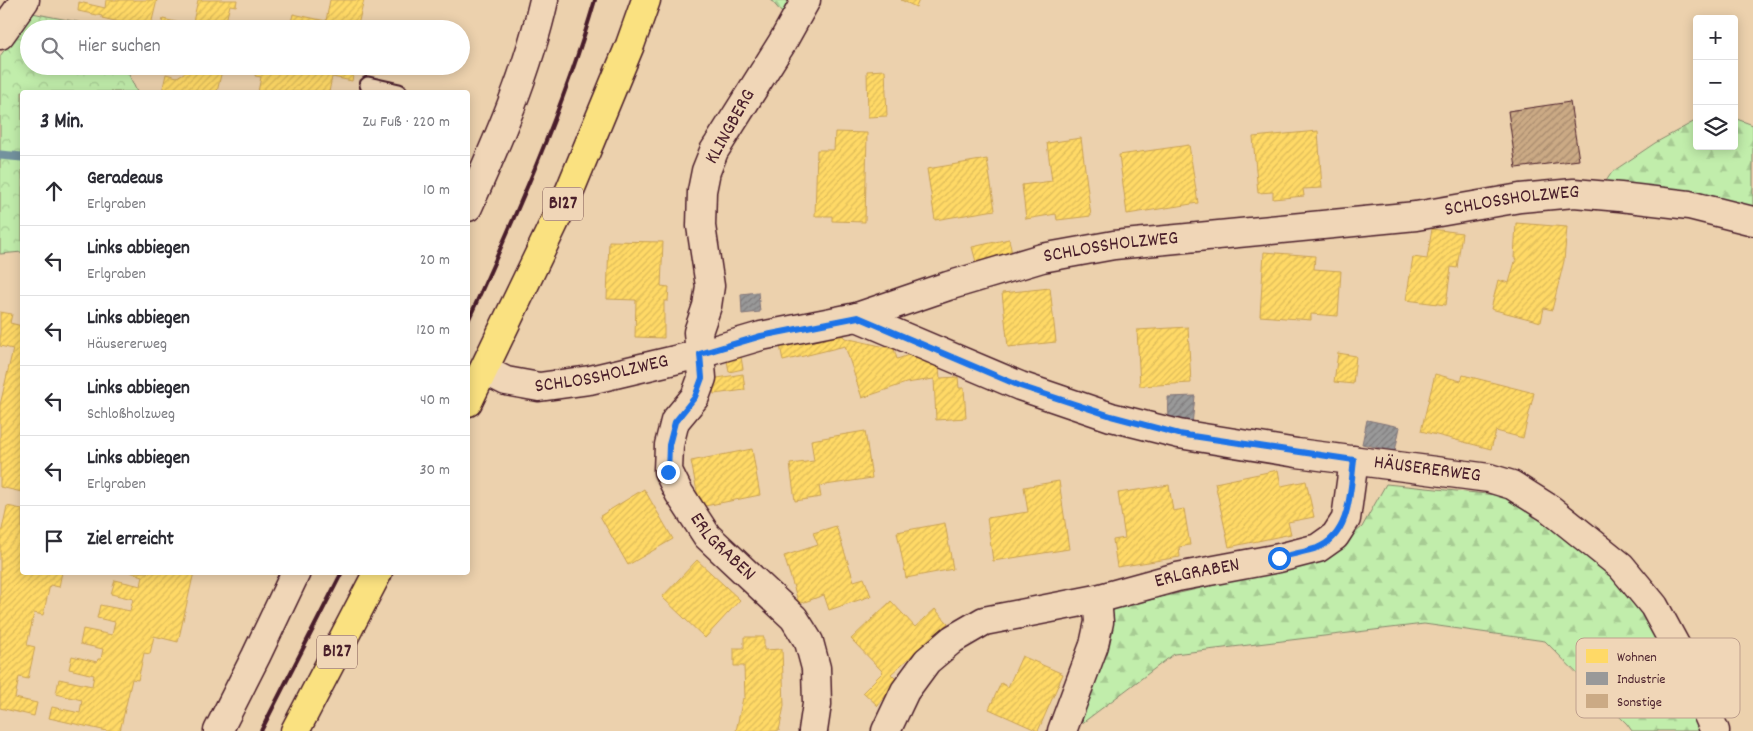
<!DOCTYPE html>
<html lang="de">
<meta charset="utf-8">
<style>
body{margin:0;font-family:Dekko,sans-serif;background:#f2f2f3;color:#2b2b33}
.controls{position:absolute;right:15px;top:15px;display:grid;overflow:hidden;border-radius:5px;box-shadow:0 2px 12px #0003}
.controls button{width:45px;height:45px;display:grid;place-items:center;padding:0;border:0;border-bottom:1px solid #e1e1e2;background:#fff;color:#2b2b33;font:25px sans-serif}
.stop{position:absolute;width:15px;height:15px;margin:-11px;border:4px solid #1a73e8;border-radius:50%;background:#fff}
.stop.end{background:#1a73e8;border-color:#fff;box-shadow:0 1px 5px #0008}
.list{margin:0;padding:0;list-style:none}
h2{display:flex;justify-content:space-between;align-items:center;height:65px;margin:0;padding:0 20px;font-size:21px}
h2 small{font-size:16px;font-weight:400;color:#7c7c81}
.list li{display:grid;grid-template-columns:32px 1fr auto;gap:15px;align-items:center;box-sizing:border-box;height:70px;padding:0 20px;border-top:1px solid #e1e1e2}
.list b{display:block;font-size:19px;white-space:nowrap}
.list p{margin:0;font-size:16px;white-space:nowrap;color:#7c7c81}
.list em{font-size:16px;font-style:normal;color:#7c7c81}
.icon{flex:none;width:28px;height:28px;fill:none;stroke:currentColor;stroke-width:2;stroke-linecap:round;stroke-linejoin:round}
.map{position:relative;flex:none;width:1753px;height:731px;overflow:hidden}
.search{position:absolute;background:#fff;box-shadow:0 2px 12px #0003;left:20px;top:20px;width:450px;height:55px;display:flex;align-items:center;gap:12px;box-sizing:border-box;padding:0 18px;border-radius:28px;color:#7c7c81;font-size:19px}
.panel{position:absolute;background:#fff;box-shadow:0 2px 12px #0003;left:20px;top:90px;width:450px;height:485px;border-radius:5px}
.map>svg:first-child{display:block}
.forest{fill:url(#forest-firs);stroke:#86866b}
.park{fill:url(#park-crowns);stroke:#86866b}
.homes{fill:url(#homes-hatch);stroke:#c9a154}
.industry{fill:url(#industry-hatch);stroke:#817478}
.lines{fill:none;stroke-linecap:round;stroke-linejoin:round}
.stream{stroke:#73929e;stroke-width:9}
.building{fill:url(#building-hatch);stroke:#4a1f2b}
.service-casing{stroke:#4a1f2b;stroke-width:19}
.minor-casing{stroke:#4a1f2b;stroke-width:31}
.primary-casing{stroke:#4a1f2b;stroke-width:31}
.service{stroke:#f0d6b7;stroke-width:15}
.minor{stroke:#f0d6b7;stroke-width:28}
.primary{stroke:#fae180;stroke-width:28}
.rail{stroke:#4a1f2b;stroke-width:4}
.route{stroke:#1a73e8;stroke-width:6}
.labels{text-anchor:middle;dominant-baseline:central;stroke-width:5;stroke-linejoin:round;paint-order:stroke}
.shield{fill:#f0d6b7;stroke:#7c5655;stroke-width:1}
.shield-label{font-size:19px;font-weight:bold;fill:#4a1f2b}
.street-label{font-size:20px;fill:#4a1f2b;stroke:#f0d6b7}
.key{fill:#f0d6b7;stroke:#be9f8d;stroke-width:1}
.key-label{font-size:14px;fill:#4a1f2b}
</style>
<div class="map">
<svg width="1753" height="731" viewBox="0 0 1753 731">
<defs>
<pattern id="forest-firs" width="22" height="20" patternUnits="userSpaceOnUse" patternTransform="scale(1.25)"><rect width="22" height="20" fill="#c1edab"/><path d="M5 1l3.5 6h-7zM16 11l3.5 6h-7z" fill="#a7cb93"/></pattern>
<pattern id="park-crowns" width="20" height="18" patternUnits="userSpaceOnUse" patternTransform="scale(1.25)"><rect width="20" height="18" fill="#c1edab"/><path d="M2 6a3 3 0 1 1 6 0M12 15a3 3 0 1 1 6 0" fill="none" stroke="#a7cb93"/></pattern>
<pattern id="homes-hatch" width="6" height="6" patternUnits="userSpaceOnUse" patternTransform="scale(1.25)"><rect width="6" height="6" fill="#ffd966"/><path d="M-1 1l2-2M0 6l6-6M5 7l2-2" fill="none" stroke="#dcba59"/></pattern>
<pattern id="industry-hatch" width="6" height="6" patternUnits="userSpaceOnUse" patternTransform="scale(1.25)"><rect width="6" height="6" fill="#999"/><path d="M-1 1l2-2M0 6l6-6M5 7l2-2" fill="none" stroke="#7f7c7d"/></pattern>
<pattern id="building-hatch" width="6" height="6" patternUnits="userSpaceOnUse" patternTransform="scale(1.25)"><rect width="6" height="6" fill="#cbaa85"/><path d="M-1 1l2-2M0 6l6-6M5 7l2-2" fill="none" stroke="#a78a6d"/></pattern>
</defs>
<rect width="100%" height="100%" fill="#ecd1ad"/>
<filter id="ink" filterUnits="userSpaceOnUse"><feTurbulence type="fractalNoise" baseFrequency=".02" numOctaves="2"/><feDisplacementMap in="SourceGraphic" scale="10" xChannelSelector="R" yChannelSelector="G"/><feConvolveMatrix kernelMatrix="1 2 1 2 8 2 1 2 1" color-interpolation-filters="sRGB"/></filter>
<g filter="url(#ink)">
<path class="forest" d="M771,0h17l-6,13z
M1734,118l19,7v89l-152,-25 11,-17 43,-29 42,-23v26h37z
M1386,484l121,12 107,77 37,48 52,110h-71l-5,-7 -82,-83 -121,-17 -250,30 -93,70 29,-115 213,-49 39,-33z"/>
<path class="park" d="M32,13l46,9 16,7h-65v37h96l12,26h-115v160l-22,2v-198z"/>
<path class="homes" d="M106,0h51l-7,29 -48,-11v-2l-24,-5 1,-9 26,6z
M198,0h39l-1,6 -6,-1 -6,24h-64l3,-10 29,7z
M330,0h34l-7,29h-59l-8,-2 3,-13 33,7z
M901,0h18l-3,7z
M191,66h32l-6,26h-55l4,-18 11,3 14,-8z
M257,66h16l28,6 1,-6h53l-3,15 -20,-4 -3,15 -7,-1 -1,1h-63l3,-15 -6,-1z
M885,70l2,46 -19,1 -1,-46z
M1318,131l4,57 -19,1 1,7 -31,3v-7l-15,1 -5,-56z
M835,132l32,1 -2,89 -33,-1v-5h-17l2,-66h17z
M1081,138l10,78 -34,4 -1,-6 -30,5 -4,-34 30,-4 -5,-38z
M1189,145l9,58 -71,11 -8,-59z
M987,159l8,51 -60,10 -8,-51z
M1516,223l51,4 -3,34 -12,49 -8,-2 -3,14 -50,-13 7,-29 11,3 7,-25h-2z
M1432,229l30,4 -5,35 -6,-1 -5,38 -40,-5 7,-43 14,2z
M1009,239l3,15 -36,8 -4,-15z
M609,241l54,1 -2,44 8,1 -1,14h-4v37l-29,-1 1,-37 -29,-1z
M1264,252l51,4 -1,13 27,2 -3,45 -27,-2v6l-51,-4z
M1050,288l6,54 -48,5 -6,-54z
M0,312l12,2 -2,9 12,3v166l-22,-5v-82l13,-56 -13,-3z
M1188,327l3,56 -51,3 -3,-56z
M837,331l8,7 49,11 3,10 12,-4 30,12 1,11 18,-1 1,11h5l2,30 -30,2 -2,-41 -28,4 -44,15 -17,-52 -62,15 -3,-16z
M1338,353l18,3 -3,28 -19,-2z
M741,357l2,12 -14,3 -2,-12z
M743,374l2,16 -31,4 -3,-15z
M1435,374l26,7 2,-6 71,18 -11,45 -27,-7 -5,18 -70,-18z
M865,431l7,47 -53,8 2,11 -26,4 -5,-37 24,-3 -3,-21z
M752,449l8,46 -60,12 -9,-46z
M1278,470l3,16 25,-5 8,36 -26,5 3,12 -62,13 -14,-64z
M1059,481l10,68 -76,12 -6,-43 41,-6 -4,-25z
M1169,485l4,26 11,-2 6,36 -11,2 1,10 -63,10 -4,-27 12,-2 -7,-45z
M644,489l29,50 -45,26 -28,-49z
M7,506l15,3v63h40l-3,15 -9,-2 -7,30 -9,-2 -7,32 8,2 -7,32 -9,-2 -4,21 22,5 -3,13 -34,-8v-169z
M945,523l8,46 -47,9 -9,-46z
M836,526l18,55 10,-3 7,18 -42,14 -5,-15 -25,9 -15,-48 34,-11 -5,-12z
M697,560l43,40 -35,38 -43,-41z
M130,572h64l-16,70 -24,-6 -4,18 -6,-1 -6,27 -6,-1 -12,52h-13l-58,-13 3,-11 28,6 2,-13 -26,-6 3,-15 33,7 2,-11 -25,-6 3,-13 25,6 1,-3h3l2,-10 -23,-5 3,-15 29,6 3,-13 -18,-4 3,-13 30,6 3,-12 -22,-5 4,-14 26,6 2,-10z
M891,601l24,26 20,-18 13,14 -57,51 6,6 -19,26 -15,-14 20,-20 -32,-33z
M744,637h20v13l18,-1 2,57 -5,25h-43l7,-33 2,1 -1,-33h-10v-18h10z
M1022,656l41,18 -25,57 -49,-22 12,-26 7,4z"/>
<path class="industry" d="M758,292l2,20 -18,2 -1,-20z
M1195,396l-3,29 -23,-5 -1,-23z
M1367,420l33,7 -5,24 -33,-7z"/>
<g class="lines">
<path class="stream" d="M0,155l22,2"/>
</g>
<path class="building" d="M1570,102l9,58 -63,8 -8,-57z"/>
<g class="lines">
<g class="service-casing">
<path id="service" d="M368,85l31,7"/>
</g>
<g class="minor-casing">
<g id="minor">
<path id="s1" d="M806,0l-24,43 -68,108 -8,20 -4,20 -1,35 9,60 -3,20 -9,26 4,46 -7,19 -20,24 -6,24 -1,26 11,22 28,43 87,82 15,24 7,26 1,36 -4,27"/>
<path d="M0,35l25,-35"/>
<path d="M468,207c30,-67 60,-135 76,-207"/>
<path id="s2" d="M857,317l163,69 91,31 68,17 118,19 192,25 23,7 38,24 71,57 33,40 32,59 29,66"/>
<path id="s3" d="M484,370l22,11 33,6 51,-7 110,-26 61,-18 96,-19 91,-31 94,-28 72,-13 302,-29 104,-18 54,-5 46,4 69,8 64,16"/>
<path d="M218,731l38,-75 40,-84"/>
<path id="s4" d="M886,731l19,-40 22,-30 26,-22 31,-18 113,-22 80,-22 102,-19 39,-10 17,-12 11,-17 8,-59"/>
<path d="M1062,731l32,-86 5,-23 -2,-23"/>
</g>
</g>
<g class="primary-casing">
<path id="primary" d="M468,402l102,-212 60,-145 16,-45
M295,731l83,-159"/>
</g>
<use href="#service" class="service"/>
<use href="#minor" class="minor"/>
<use href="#primary" class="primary"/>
<path class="rail" d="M468,321c47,-104 95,-211 127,-321
M261,731l81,-159"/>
</g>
</g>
<g class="lines" filter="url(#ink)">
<path class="route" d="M668,472l1,-27 6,-23 20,-25 7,-19 -2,-24 61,-18 97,-19 162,69 91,30 68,18 175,26c-4,31 -3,75 -37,88 -12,4 -25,6 -38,10"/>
</g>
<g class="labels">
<g class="shield">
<rect x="543" y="187.5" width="40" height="33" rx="4"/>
<rect x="317" y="635.5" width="40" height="33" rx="4"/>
</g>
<g class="shield-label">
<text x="563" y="204">B127</text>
<text x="337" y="652">B127</text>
</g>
<g class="street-label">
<text transform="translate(731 127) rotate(-61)">KLINGBERG</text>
<text stroke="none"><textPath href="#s3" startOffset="1052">SCHLOSSHOLZWEG</textPath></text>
<text stroke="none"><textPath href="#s3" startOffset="648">SCHLOSSHOLZWEG</textPath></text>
<text stroke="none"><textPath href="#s3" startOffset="122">SCHLOSSHOLZWEG</textPath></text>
<text stroke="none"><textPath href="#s2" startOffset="594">HÄUSERERWEG</textPath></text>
<text stroke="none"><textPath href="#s1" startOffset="605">ERLGRABEN</textPath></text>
<text stroke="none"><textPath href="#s4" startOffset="370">ERLGRABEN</textPath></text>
</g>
</g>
<rect x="1576" y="638" width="164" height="80" rx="8" class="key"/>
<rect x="1586" y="649" width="22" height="14" fill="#ffd966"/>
<rect x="1586" y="672" width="22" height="13" fill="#999"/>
<rect x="1586" y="694" width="22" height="14" fill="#cbaa85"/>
<g class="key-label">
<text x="1617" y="661">Wohnen</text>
<text x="1617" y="683">Industrie</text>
<text x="1617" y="706">Sonstige</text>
</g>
</svg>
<div class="controls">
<button>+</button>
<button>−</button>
<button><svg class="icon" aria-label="layers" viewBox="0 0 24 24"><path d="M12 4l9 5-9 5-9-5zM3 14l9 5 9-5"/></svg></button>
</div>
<div class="stop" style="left:1279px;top:558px"></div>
<div class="stop end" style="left:668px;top:472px"></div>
<div class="search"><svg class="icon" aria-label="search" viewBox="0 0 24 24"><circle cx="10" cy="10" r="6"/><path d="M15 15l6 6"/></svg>Hier suchen</div>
<section class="panel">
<h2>3 Min.<small>Zu Fuß · 220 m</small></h2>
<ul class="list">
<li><svg class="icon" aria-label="ahead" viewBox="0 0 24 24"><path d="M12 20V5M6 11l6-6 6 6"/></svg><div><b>Geradeaus</b><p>Erlgraben</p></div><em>10 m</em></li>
<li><svg class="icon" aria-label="left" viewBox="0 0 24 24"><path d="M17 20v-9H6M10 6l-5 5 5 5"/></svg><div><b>Links abbiegen</b><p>Erlgraben</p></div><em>20 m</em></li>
<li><svg class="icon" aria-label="left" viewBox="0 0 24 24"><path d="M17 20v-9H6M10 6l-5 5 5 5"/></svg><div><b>Links abbiegen</b><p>Häusererweg</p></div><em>120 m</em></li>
<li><svg class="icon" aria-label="left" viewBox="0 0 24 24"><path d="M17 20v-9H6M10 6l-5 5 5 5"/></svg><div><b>Links abbiegen</b><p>Schloßholzweg</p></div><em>40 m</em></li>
<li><svg class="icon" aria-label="left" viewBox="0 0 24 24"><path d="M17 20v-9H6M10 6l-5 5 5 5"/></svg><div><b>Links abbiegen</b><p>Erlgraben</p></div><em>30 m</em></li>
<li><svg class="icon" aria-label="arrive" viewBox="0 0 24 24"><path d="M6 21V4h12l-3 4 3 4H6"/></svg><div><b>Ziel erreicht</b></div></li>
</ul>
</section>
</div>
